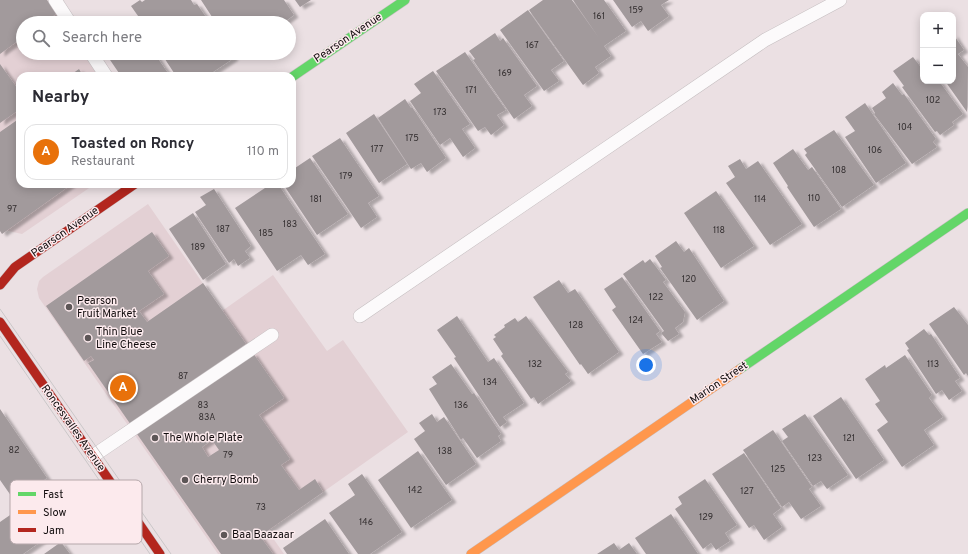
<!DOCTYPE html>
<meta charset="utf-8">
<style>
body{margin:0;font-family:Overpass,sans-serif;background:#f7f7f7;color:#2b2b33}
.controls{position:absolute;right:12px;top:12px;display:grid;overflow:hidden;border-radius:8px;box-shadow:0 2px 10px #0003}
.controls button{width:36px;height:36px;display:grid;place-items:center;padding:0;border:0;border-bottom:1px solid #e1e1e2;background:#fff;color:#2b2b33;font:20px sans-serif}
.you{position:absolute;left:646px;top:365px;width:14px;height:14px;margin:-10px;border:3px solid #fff;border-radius:50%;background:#1a73e8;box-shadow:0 0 0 6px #1a73e833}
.badge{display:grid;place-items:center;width:26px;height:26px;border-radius:50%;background:#5d5657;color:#fff;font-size:13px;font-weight:700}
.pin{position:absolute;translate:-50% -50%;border:2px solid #fff;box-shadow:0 1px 4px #0006}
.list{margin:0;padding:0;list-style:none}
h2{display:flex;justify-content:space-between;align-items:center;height:52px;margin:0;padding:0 16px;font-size:17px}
h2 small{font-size:13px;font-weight:400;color:#7c7c81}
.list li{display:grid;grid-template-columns:26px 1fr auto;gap:12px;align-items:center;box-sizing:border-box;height:56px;margin:0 8px 8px;padding:0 8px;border:1px solid #e1e1e2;border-radius:12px}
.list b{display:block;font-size:15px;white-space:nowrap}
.list p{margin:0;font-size:13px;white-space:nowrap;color:#7c7c81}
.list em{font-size:13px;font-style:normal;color:#7c7c81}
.icon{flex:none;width:22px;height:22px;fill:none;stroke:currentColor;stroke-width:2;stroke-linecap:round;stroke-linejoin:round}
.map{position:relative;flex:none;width:968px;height:554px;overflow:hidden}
.search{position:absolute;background:#fff;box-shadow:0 2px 10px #0003;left:16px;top:16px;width:280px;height:44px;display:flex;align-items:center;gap:10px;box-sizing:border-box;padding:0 14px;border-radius:22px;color:#7c7c81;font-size:15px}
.panel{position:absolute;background:#fff;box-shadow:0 2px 10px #0003;left:16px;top:72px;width:280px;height:116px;border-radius:12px}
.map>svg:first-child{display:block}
.built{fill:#e3d0d4}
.building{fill:#a29a9c;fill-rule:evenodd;filter:url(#shadow)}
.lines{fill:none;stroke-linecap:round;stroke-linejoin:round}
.lane-casing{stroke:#c5bec0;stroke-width:14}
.fast-casing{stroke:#c5bec0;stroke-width:10}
.slow-casing{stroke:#c5bec0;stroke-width:10}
.jam-casing{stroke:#c5bec0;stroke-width:10}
.lane{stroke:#fcfafb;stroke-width:13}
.fast{stroke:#63d668;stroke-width:9}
.slow{stroke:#ff974d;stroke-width:9}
.jam{stroke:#b3261e;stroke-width:9}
.tram{stroke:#cac7c8;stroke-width:1}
.poi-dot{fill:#5d5657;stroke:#fceaed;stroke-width:1.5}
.labels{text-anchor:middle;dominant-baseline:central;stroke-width:3;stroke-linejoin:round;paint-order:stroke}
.number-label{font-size:9px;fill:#342f30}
.street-label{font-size:11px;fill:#100b0c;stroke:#fceaed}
.poi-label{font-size:11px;fill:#100b0c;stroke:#fceaed;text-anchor:start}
.key{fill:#fceaed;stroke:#b5a7aa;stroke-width:1}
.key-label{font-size:11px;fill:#100b0c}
</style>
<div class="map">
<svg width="968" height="554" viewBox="0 0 968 554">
<defs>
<filter id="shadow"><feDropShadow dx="4.5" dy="2.5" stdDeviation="1" flood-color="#0004"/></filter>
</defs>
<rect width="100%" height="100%" fill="#ebe0e3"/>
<path class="built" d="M0,0h47l16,23h-40v30h60l15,23h-78v108h75l-73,50 -22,-5z
M148,204l74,107 51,-36 54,76 16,-11 65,92 -140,99 16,23h-66l-179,-256 -2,-9 2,-8 4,-4z"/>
<path class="building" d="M0,0h47l9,14 -13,9h-20v14l-23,17z
M140,0l2,2 3,-2h46l3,5 3,-1 13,19h-67l-12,-17z
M201,0h83l10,15 -11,8h-67z
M295,0h16l-11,7z
M543,0h29l27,38 -26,-38h31l22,31 -22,15 7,10 -16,11 4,6 -16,12 -54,-75z
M613,0h56l-8,5 8,11 -21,15 -7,-10 -9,6z
M528,10l36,51 -13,9 8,11 -15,10 -44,-61z
M495,33l5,8 3,-3 34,48 -13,9 8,11 -18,13 -41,-59 2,-1 -6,-8z
M953,34l11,16 -6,4 10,13 -1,45 -22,-31h8z
M465,52l41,58 -9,5 7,10 -13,10 -6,-8 -7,4 -42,-60z
M114,53h40l16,23h-49l-13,-19z
M161,53h70l3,5 -27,18h-31z
M913,57l10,13v11h16l24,33 -11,8 2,3 -14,10 -3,-4 -2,1 -33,-45 2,-1 -11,-15z
M0,64l20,28v17l-20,14z
M79,69l4,7h-14z
M433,71l37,53 -8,5 13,19 -12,9 -13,-19 -10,7 -30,-44 11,-8 -7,-9z
M893,83l9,12 2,-1 32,45 -3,3 4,5 -25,17 -38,-50 1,-1 -3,-5 14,-10 -4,-6z
M405,99l6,9 1,-1 34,51 -19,14 -6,-9 -10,6 -33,-51z
M865,103l41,60 -30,20 -31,-46 10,-6 -10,-14z
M374,114l33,50 -28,19 -33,-50z
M20,118v66h52l-70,50 -2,-3v-99z
M834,130l40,55 -32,22 -37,-52 2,-2 -3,-4z
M340,138l39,58 -11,7 9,14 -16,11 -49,-72z
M793,149l15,21 4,-3 29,42 -27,18 -27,-40 1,-1 -15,-23z
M310,158l38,56 -31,21 -34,-51h9v-14z
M740,159l6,10 12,-8 44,63 -32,21 -44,-62 9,-6 -7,-11z
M271,184h7l47,70 -17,11 -7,-10 -24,16 -42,-63z
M214,189l37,57 -6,5 5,7 -12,8 -4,-7 -5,4 -34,-51 11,-7 -6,-8z
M716,191l38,55 -33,22 -37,-55z
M193,213l33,51 -23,16 -34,-51z
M152,232l17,24 -21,15 16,23 -25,17 8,11 56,-39 43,61 -115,81 -43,-62 6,-3 -3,-4 -7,5 -38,-55z
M676,241l8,11 5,-4 35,53 -27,19 -37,-52 2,-1 -7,-11z
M650,259l16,21 -3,2 22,30 -2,10 -8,6 4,6 -11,7 -7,-8 3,-2 -41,-57 20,-14 2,3z
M622,277l38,54 -4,3 6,8 -19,12 -31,-44 4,-3 -12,-18z
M559,280l9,13 7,-4 44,63 -31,22 -7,-10 -1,1 -47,-68z
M954,307l14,18v51l-2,-3 -2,2 -35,-51z
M457,316l31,46 6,-4 30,45 -21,14 4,5 -7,5 -46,-69 2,-1 -19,-27z
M526,316l42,56 -3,2 6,7 -33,23 -4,-7 -3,2 -30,-43 2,-2 -10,-15 3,-2 -2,-2 11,-8 -1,-2 11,-7 3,4z
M924,329l5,6 2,-1 29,44 -5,3 7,10 -13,9 -7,-10 -6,4 -29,-44 2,-1 -4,-6z
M253,353l31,45 -25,17 31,44 -9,6 18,25 16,-11 8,13 -63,44 13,18h-52l-84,-120zM212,440l7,10 -11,7 -6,-10z
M905,355l27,40 -3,3 14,19 -19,13 10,15 -32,22 -25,-37 11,-8 -13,-18 5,-3 -15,-22 20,-14 1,3z
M451,364l21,30 2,-1 27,41 -3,2 3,5 -24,17 -14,-20 -2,2 -32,-51 8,-5 -5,-7z
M841,397l43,63 -28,19 -43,-63z
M0,409l47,69 -33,22 -14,-20z
M432,414l5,8 7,-5 32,47 -30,21 -32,-46 11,-8 -6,-8z
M805,414l43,61 -21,14 -6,-8 -8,5 -31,-45 6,-4 -6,-8z
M773,430l39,57 -3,2 12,17 -20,13 -12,-17 -7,5 -39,-57z
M418,451l34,49 -41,28 -33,-48z
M744,453l37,55 -8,6 9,13 -18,13 -10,-15 -5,3 -37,-54z
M362,474l40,58 -32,22h-12l-29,-41 26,-18 -7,-11z
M705,479l32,46 -12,8 5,8 -14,9 -5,-7 -8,6 -28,-40 7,-5 -4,-7z
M26,504l8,12 9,-6 12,18 -11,8 2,2 -23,16h-23v-32z
M671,514l27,40h-52l-11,-16z
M325,519l24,35h-62l-4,-6z
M61,542l9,12h-26z
M614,543l5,7 10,-7 8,11h-40z"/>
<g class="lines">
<g class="lane-casing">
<path id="lane" d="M55,0l15,23
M91,53l15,23
M360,316l405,-276 75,-40
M93,456l179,-121"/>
</g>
<g class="fast-casing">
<path id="fast" d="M292,77l113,-77
M740,369l228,-156"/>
</g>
<g class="slow-casing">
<path id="slow" d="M471,554l269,-185"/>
</g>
<g class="jam-casing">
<path id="jam" d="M0,285l15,-18 120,-83
M0,322l160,232"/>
</g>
<use href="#lane" class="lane"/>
<use href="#fast" class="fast"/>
<use href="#slow" class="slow"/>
<use href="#jam" class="jam"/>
<path class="tram" d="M0,309l171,245
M0,336l150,218"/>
</g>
<g class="poi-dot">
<circle cx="69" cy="307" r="4"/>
<circle cx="88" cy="338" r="4"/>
<circle cx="155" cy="438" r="4"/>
<circle cx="185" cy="480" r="4"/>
<circle cx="224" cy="535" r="4"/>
</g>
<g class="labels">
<g class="number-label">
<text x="636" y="10">159</text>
<text x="599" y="16">161</text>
<text x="532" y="45">167</text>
<text x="505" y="73">169</text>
<text x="471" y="90">171</text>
<text x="933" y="100">102</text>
<text x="440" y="112">173</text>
<text x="905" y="127">104</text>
<text x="412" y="138">175</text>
<text x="377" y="149">177</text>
<text x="875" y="150">106</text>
<text x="839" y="170">108</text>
<text x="346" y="176">179</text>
<text x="814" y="198">110</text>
<text x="316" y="199">181</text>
<text x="760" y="199">114</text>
<text x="12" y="209">97</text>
<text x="290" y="224">183</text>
<text x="223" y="229">187</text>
<text x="719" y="230">118</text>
<text x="266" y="233">185</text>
<text x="198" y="247">189</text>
<text x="689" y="279">120</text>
<text x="656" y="297">122</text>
<text x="636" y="320">124</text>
<text x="576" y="325">128</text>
<text x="535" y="364">132</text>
<text x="933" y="364">113</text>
<text x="183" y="376">87</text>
<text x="490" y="382">134</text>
<text x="203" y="405">83</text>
<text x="461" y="405">136</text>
<text x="207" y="417">83A</text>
<text x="849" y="438">121</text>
<text x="14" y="450">82</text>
<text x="445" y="451">138</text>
<text x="228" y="455">79</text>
<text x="815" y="458">123</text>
<text x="778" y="469">125</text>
<text x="415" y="490">142</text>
<text x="747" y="491">127</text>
<text x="261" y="507">73</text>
<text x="706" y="517">129</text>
<text x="366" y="522">146</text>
</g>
<g class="street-label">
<text transform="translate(348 38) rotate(-34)">Pearson Avenue</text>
<text transform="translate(65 232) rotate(-35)">Pearson Avenue</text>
<text transform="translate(719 383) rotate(-34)">Marion Street</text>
<text transform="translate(73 428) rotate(55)">Roncesvalles Avenue</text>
</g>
<g class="poi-label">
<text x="77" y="301">Pearson<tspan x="77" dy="13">Fruit Market</tspan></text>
<text x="96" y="332">Thin Blue<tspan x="96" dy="13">Line Cheese</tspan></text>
<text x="163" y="438">The Whole Plate</text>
<text x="193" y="480">Cherry Bomb</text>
<text x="232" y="535">Baa Baazaar</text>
</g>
</g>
<rect x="10" y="480" width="132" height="64" rx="6" class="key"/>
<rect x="18" y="492" width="18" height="4" fill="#63d668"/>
<rect x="18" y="510" width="18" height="4" fill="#ff974d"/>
<rect x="18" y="528" width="18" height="4" fill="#b3261e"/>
<g class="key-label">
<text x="43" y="498">Fast</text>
<text x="43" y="516">Slow</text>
<text x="43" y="534">Jam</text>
</g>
</svg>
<div class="controls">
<button>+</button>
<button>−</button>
</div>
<div class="you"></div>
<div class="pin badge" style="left:123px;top:388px;background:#e8710a">A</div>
<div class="search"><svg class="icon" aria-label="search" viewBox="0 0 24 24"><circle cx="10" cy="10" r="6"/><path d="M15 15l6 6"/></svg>Search here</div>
<section class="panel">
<h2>Nearby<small></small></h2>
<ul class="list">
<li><span class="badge" style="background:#e8710a">A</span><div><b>Toasted on Roncy</b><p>Restaurant</p></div><em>110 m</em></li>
</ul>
</section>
</div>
